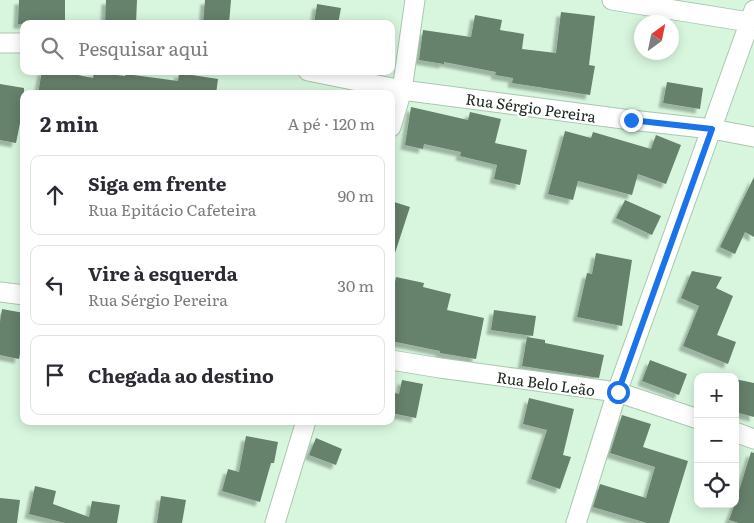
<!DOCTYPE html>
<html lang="pt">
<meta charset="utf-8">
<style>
body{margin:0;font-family:Literata,serif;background:#f2f2f3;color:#2b2b33}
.controls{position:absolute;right:15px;bottom:15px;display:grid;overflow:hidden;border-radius:10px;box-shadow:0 2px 12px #0003}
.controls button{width:45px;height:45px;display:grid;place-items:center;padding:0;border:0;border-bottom:1px solid #e1e1e2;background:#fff;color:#2b2b33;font:25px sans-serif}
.compass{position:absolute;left:634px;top:15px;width:45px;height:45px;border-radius:50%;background:#fff;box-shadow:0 2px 12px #0003;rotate:33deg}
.stop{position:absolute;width:15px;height:15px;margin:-11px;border:4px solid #1a73e8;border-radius:50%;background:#fff}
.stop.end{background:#1a73e8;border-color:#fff;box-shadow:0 1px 5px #0008}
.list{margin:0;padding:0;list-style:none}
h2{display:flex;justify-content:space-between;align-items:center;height:65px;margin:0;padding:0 20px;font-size:21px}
h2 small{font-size:16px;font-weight:400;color:#7c7c81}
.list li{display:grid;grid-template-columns:32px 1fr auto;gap:15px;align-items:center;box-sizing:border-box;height:80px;margin:0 10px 10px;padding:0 10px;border:1px solid #e1e1e2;border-radius:10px}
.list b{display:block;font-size:19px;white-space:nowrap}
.list p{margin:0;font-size:16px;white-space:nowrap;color:#7c7c81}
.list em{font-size:16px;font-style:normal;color:#7c7c81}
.icon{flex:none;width:28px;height:28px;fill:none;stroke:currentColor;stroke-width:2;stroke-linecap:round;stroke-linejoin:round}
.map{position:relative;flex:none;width:754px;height:523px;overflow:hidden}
.search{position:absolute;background:#fff;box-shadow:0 2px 12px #0003;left:20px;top:20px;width:375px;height:55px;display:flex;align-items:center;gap:12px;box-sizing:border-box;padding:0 18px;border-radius:10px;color:#7c7c81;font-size:19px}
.panel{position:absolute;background:#fff;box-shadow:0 2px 12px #0003;left:20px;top:90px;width:375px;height:335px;border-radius:10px}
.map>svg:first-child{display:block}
.building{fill:#66816c;filter:url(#shadow)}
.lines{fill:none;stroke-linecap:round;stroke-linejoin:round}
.street-casing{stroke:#aac7b0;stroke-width:21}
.street{stroke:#fff;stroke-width:19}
.route{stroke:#1a73e8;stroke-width:6}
.labels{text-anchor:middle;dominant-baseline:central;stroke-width:4.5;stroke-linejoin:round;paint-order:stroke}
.street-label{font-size:15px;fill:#202b22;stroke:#fff}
</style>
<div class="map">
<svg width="754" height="523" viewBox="0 0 754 523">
<defs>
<filter id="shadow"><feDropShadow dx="-4.5" dy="4.5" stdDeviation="1" flood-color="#0004"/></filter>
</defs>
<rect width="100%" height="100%" fill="#d8f6de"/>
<path class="building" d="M19,0h46v24h-47z
M106,0h31l-1,24h-31z
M205,0h26l-2,24h-26z
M317,4l24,4 -3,16h-24z
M561,12l34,4 -6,49 6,1 -5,29 -78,-12 1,-5 -18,-3 1,-3 -52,-10v2l-25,-4 4,-30 48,7 4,-22 27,5 -2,10 24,4 -2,15 34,4z
M42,71h16l35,7 1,-6 31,4 1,-2 52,7 1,-8 39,6 -2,15h-178z
M667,82l36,6 -3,21 -37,-6z
M0,84l24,4v15l-8,40 -16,-3z
M411,107l57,13 2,-8 31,7 -6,24 32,7 -7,35 -26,-6 3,-14 -37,-9 1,-4 -37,-8 -1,5 -18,-4z
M565,131l26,7 2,-6 58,17 5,-14 25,10 -15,39 -28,-10 -6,21 -54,-14 -5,19 -25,-6z
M754,177v60l-9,-5 -10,22 -15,-7z
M625,200l36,16 -9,19 -36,-17z
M391,201l19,6 -16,49 -3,-1z
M596,253l36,7 -10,66 -45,-9 10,-44 5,1z
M692,271l30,6 -6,11 17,8 -16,39 19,7 -8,22 -45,-18 16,-40 -18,-8z
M396,277l28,6 -1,4 28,7 -4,16 37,8 -8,41 -36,-6v-2l-49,-10v-41z
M2,309l22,4v20l-5,26 -19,-4v-33z
M494,310l42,6 -3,20 -42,-6z
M527,337l18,3v3l59,12 -5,23 -77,-12z
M650,360l37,14 -8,21 -37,-14z
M735,379l19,4v34l-19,-5z
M402,380l21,4 -7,34 -25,-5v-21l8,2z
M529,398l45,11 -11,46 8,2 -11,32 -29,-10 16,-49 -24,-6z
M622,415l29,9 -8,23 45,14 -19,62h-22l-54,-16 7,-23 46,14 9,-31 -45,-14z
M246,436l32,6 -4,21h-3l-11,39 -38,-11 6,-22 11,3z
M316,438l26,11 -6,16 -27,-10z
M751,452l3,1v70h-15l-10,-3 6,-16z
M35,486l21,5 -3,13 36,13 3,-16 28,4 -3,18h-52l-36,-9z
M161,496l25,4 -4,23h-25z
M0,498l20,2 -3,23h-17z"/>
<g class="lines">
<g class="street-casing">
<path id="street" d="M612,0l137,22
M0,43h24
M308,71l94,19 229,30 81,9 42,8
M391,127l11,-37 13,-90
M0,292l24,3
M391,360l49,8 177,24 81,27
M735,432l19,7
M275,523l31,-102
M576,523l41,-131 137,-382"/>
</g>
<use href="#street" class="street"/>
</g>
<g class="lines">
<path class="route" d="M618,392l94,-263 -81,-9"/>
</g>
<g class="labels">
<g class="street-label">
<text transform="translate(531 107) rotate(8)">Rua Sérgio Pereira</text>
<text transform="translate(546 383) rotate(8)">Rua Belo Leão</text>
</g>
</g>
</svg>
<div class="controls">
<button>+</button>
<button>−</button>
<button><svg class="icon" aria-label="locate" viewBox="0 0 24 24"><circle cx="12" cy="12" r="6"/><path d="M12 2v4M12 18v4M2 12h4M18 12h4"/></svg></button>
</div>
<svg class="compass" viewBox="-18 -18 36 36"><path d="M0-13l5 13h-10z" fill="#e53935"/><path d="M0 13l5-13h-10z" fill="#7c7c81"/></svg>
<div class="stop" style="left:618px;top:392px"></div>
<div class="stop end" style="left:631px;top:120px"></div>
<div class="search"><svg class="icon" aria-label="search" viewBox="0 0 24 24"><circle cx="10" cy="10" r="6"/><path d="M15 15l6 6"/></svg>Pesquisar aqui</div>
<section class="panel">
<h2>2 min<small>A pé · 120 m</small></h2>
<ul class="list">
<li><svg class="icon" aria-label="ahead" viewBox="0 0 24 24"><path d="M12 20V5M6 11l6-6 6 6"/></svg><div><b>Siga em frente</b><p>Rua Epitácio Cafeteira</p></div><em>90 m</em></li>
<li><svg class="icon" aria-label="left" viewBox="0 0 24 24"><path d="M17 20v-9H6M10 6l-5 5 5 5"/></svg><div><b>Vire à esquerda</b><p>Rua Sérgio Pereira</p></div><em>30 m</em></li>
<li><svg class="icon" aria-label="arrive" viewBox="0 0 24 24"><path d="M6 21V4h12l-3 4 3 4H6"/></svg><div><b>Chegada ao destino</b></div></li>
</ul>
</section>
</div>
